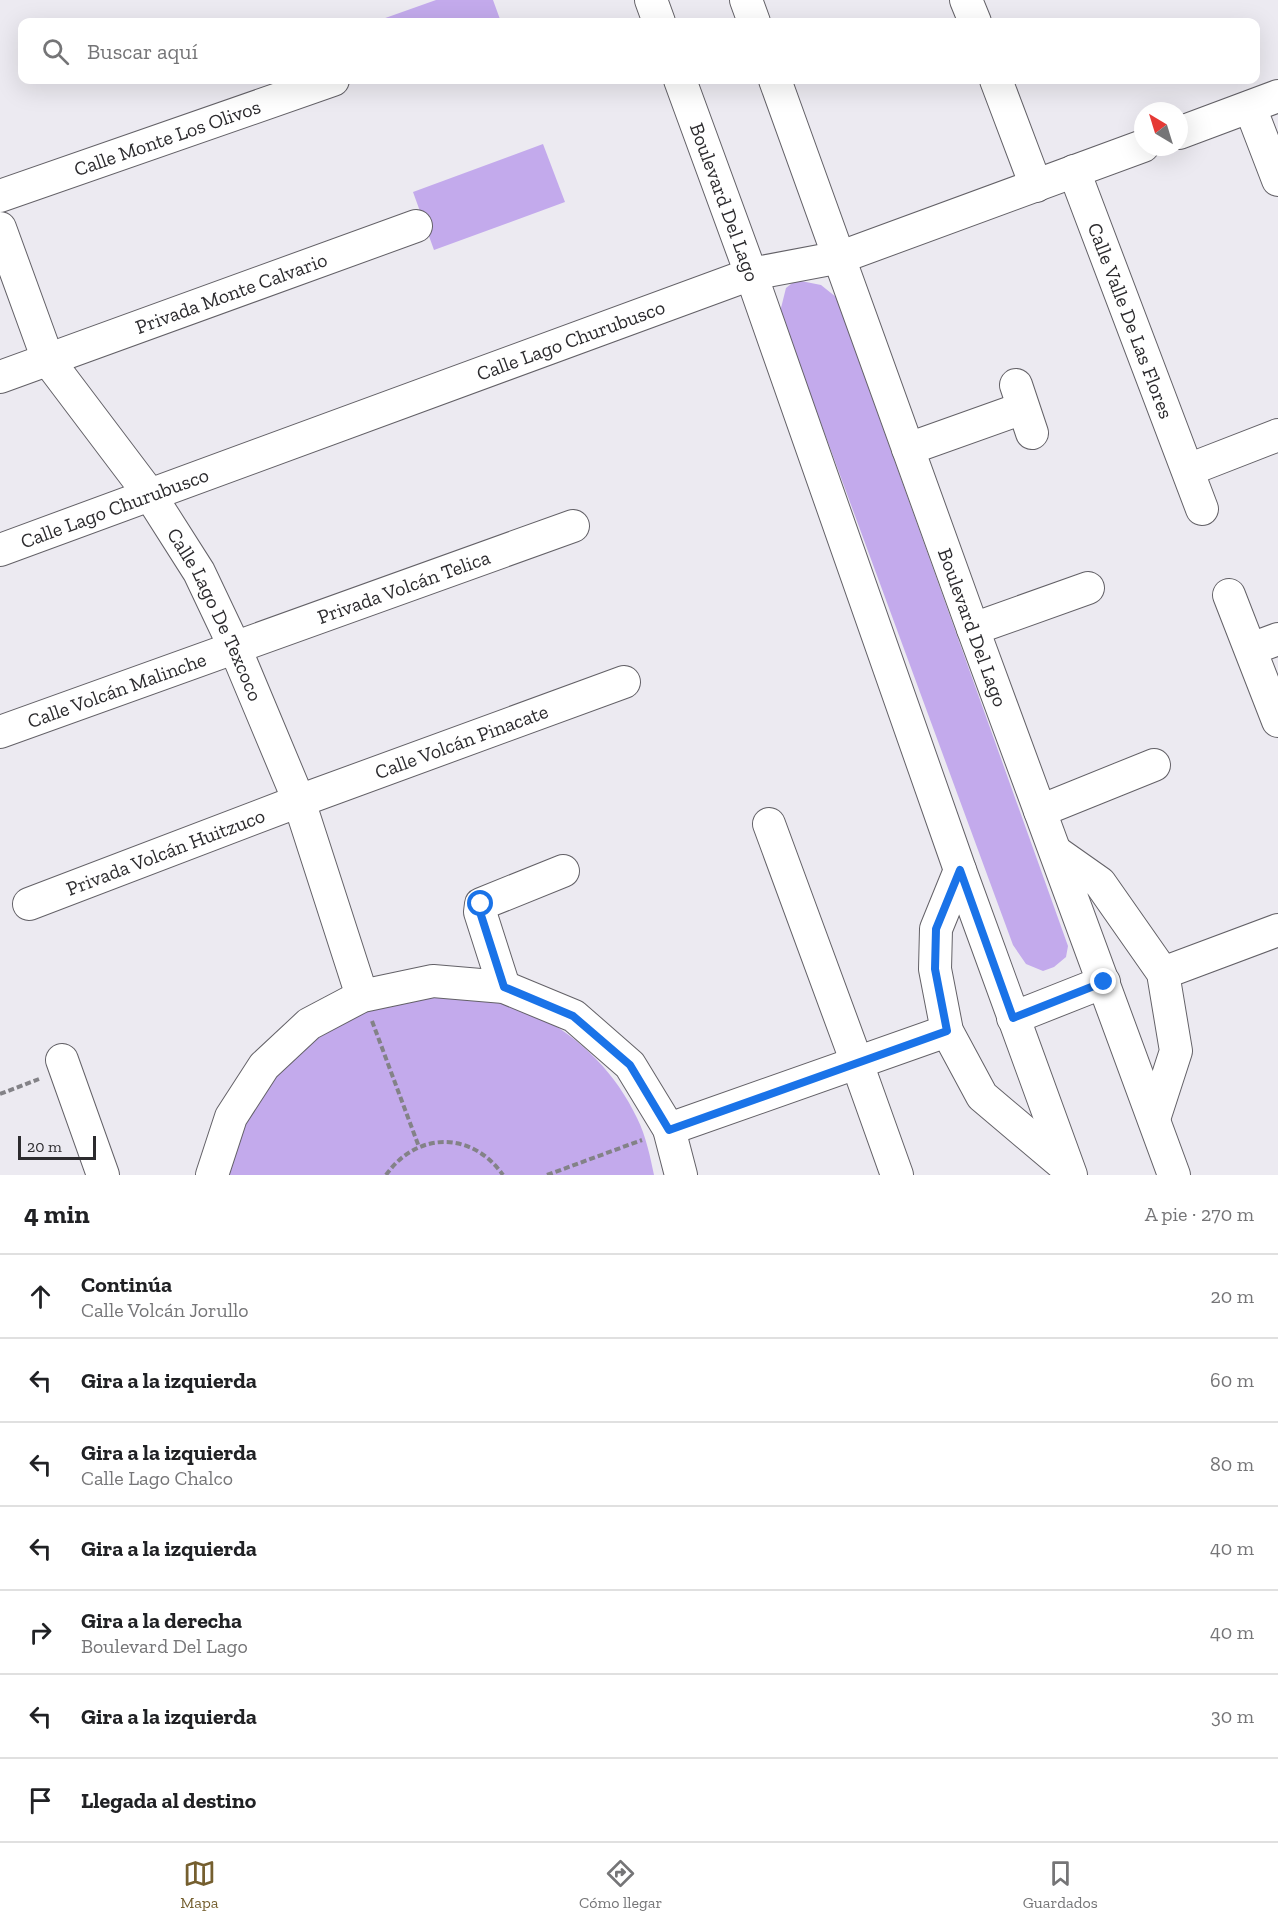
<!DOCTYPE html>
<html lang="es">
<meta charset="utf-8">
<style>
body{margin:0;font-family:"Zilla Slab",serif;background:#f6f6f6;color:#202124}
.compass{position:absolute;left:1134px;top:102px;width:54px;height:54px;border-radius:50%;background:#fff;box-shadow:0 6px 24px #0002;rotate:322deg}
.scale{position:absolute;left:18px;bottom:15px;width:78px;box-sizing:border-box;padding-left:6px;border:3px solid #2c2b2e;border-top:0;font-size:16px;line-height:21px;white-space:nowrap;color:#2c2b2e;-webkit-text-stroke:4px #eceaf1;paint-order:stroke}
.stop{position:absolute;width:18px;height:18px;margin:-14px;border:4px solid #1a73e8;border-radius:50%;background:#fff}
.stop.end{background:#1a73e8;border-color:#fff;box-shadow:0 2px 6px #0008}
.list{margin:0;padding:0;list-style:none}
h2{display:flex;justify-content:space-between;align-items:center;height:78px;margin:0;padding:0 24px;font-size:26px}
h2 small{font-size:20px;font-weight:400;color:#757577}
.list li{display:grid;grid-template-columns:39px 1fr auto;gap:18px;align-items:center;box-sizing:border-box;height:84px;padding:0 24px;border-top:2px solid #e0e0e0}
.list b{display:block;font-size:22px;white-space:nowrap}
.list p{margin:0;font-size:20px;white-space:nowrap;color:#757577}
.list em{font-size:20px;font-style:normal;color:#757577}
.icon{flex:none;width:33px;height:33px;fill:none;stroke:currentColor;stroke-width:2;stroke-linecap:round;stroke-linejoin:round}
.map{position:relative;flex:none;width:1278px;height:1175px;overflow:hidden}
.search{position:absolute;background:#fff;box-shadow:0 6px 24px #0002;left:18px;right:18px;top:18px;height:66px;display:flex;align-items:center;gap:15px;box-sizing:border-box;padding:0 21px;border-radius:12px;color:#757577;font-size:22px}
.sheet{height:666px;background:#fff}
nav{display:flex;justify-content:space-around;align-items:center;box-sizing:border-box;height:84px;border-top:2px solid #e0e0e0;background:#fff;font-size:16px;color:#757577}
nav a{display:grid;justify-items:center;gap:3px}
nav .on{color:#755f2f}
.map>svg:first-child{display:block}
.green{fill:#c3aaec}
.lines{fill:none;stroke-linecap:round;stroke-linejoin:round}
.minor-casing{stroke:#636167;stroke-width:34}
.path{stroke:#838287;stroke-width:4;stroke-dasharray:6 3;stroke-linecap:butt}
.minor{stroke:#fff;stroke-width:32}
.route{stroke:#1a73e8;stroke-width:8}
.labels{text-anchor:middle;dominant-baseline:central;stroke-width:4.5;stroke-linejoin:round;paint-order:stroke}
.street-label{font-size:20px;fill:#2c2b2e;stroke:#eceaf1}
</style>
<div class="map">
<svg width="1278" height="1175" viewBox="0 0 1278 1175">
<rect width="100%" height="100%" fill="#eceaf1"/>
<path class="green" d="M436,0h57l8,22h-127z
M543,144l22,58 -131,48 -21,-58z
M796,280l25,5 15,12 232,649 -2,11 -12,10 -11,4 -17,-7 -13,-19 -233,-633 6,-24z
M420,995c19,1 40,-1 59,2 68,10 129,59 158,121 9,18 13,38 17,57h-425c14,-74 63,-136 133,-165 17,-8 39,-10 58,-15z"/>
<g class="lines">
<g class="minor-casing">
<g id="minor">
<path d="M651,0l8,22"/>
<path d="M746,0l8,22"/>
<path d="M966,0l9,22"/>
<path id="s1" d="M680,80l71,194 209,596 111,305"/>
<path id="s2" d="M775,80l198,549 201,546"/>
<path d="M996,80l40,106"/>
<path d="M1250,107l28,73"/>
<path d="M1179,133l99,-37"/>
<path id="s3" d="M1074,171l128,338"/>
<path id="s4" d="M0,196l333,-116"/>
<path id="s5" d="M0,228l48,132 102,135 49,77 36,76 64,153 63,195"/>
<path id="s6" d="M0,377l416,-151"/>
<path d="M1016,385l16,48"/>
<path d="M908,449l115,-41"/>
<path d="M1188,470l90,-35"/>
<path id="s7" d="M0,550l751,-276 90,-17 302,-111"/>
<path d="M1229,595l49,126"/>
<path d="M973,629l115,-41"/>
<path d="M1251,649l27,-10"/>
<path id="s8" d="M0,732l573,-206"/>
<path d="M1040,811l114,-46"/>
<path d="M769,824l88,239 40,112"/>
<path d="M1056,852l44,31 63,90 13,78 -22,68"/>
<path d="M960,870l-24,59 -1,40 12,62 35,65 84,71"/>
<path id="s9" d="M29,904l270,-103 325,-119"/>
<path d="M1163,973l115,-43"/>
<path d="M504,987l-24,-75 1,-8 82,-33"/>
<path d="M1013,1018l91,-36"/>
<path d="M62,1060l41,115"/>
<path d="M669,1129l278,-98"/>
<path d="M212,1175l19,-58 33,-51 45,-42 53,-28 71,-15 71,6 70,29 56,49 39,64 12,46"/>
</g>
</g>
<path class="path" d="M372,1021l47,126
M0,1094l39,-15
M386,1175c31,-44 86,-44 117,0
M547,1175l95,-35"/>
<use href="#minor" class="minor"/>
</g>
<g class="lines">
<path class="route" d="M481,904l-1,8 24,75 69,29 57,49 39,65 278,-99 -12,-62 1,-40 24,-59 53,148 91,-36"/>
</g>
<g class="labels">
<g class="street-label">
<text stroke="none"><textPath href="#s4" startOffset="177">Calle Monte Los Olivos</textPath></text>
<text stroke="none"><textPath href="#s1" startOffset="130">Boulevard Del Lago</textPath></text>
<text stroke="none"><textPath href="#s6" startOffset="246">Privada Monte Calvario</textPath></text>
<text stroke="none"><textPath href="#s3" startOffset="160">Calle Valle De Las Flores</textPath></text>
<text stroke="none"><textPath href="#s7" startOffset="608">Calle Lago Churubusco</textPath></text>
<text stroke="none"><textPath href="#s7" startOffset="122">Calle Lago Churubusco</textPath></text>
<text stroke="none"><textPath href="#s8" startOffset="429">Privada Volcán Telica</textPath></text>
<text stroke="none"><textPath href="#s5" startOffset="446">Calle Lago De Texcoco</textPath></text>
<text stroke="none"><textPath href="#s2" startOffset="582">Boulevard Del Lago</textPath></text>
<text stroke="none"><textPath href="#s8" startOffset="124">Calle Volcán Malinche</textPath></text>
<text stroke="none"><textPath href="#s9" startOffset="462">Calle Volcán Pinacate</textPath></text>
<text stroke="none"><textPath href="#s9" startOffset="146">Privada Volcán Huitzuco</textPath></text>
</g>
</g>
</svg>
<svg class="compass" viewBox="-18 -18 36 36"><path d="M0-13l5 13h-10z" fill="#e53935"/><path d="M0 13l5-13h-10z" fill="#757577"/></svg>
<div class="scale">20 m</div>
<div class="stop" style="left:481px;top:904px"></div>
<div class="stop end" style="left:1104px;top:982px"></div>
<div class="search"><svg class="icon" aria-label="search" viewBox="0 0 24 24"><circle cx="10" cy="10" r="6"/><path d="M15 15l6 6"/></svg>Buscar aquí</div>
</div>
<section class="sheet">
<h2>4 min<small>A pie · 270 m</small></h2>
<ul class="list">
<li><svg class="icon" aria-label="ahead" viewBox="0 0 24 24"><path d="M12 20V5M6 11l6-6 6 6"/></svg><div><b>Continúa</b><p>Calle Volcán Jorullo</p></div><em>20 m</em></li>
<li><svg class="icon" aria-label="left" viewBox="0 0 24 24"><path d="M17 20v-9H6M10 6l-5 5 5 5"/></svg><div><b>Gira a la izquierda</b></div><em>60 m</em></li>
<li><svg class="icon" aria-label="left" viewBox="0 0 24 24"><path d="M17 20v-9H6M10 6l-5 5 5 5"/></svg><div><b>Gira a la izquierda</b><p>Calle Lago Chalco</p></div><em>80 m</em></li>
<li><svg class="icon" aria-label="left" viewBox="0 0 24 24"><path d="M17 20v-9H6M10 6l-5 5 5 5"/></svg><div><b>Gira a la izquierda</b></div><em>40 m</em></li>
<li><svg class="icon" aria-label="right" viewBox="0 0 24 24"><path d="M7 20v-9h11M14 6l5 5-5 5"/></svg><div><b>Gira a la derecha</b><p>Boulevard Del Lago</p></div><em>40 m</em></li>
<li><svg class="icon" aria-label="left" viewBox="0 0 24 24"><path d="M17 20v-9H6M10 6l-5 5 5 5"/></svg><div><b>Gira a la izquierda</b></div><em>30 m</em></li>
<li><svg class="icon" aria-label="arrive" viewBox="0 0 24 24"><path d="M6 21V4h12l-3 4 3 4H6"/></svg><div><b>Llegada al destino</b></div></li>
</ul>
</section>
<nav>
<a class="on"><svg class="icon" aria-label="map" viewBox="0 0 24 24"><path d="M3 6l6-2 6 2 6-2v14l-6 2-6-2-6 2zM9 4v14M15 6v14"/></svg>Mapa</a>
<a><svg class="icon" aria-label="directions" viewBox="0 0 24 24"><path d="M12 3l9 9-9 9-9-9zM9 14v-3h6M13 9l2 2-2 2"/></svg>Cómo llegar</a>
<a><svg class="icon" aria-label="saved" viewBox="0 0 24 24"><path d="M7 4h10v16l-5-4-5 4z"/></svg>Guardados</a>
</nav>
